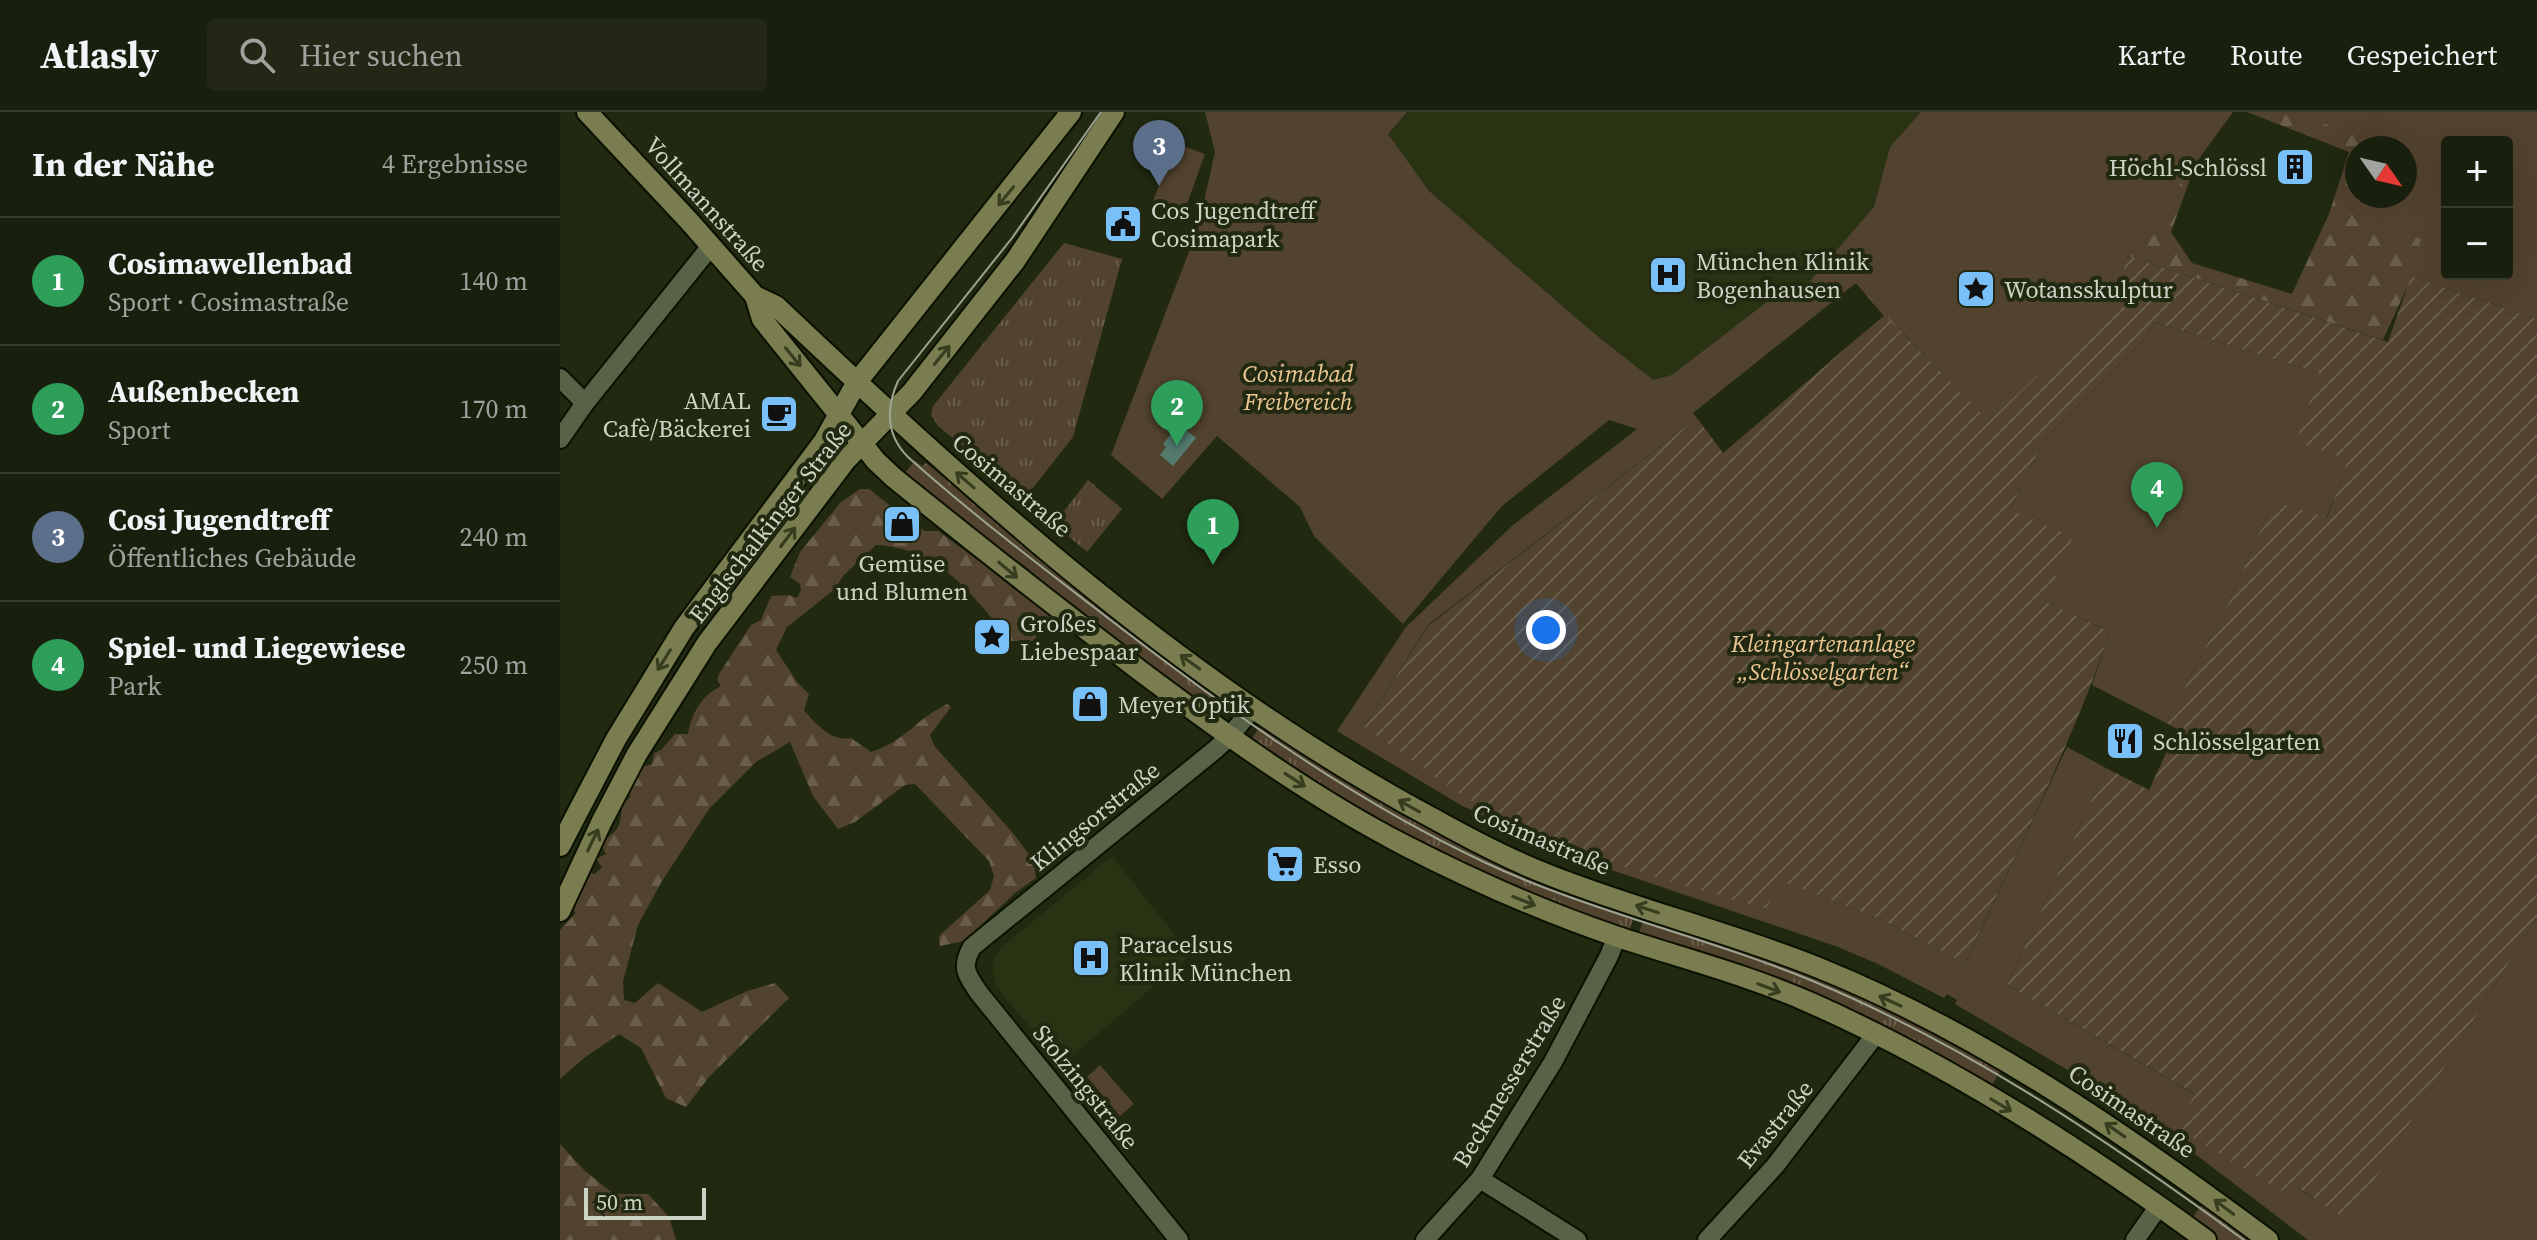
<!DOCTYPE html>
<html lang="de">
<meta charset="utf-8">
<style>
body{margin:0;font-family:"Source Serif 4",serif;background:#222716;color:#f1f3f6}
.controls{position:absolute;right:24px;top:24px;display:grid;overflow:hidden;border-radius:8px;box-shadow:0 8px 32px #0002}
.controls button{width:72px;height:72px;display:grid;place-items:center;padding:0;border:0;border-bottom:2px solid #373d2e;background:#191f0d;color:#f1f3f6;font:40px sans-serif}
.compass{position:absolute;left:1785px;top:24px;width:72px;height:72px;border-radius:50%;background:#191f0d;box-shadow:0 8px 32px #0002;rotate:124deg}
.scale{position:absolute;left:24px;bottom:20px;width:122px;box-sizing:border-box;padding-left:8px;border:4px solid #ced4c5;border-top:0;font-size:22px;line-height:28px;white-space:nowrap;color:#ced4c5;-webkit-text-stroke:6px #212911;paint-order:stroke}
.you{position:absolute;left:986px;top:518px;width:28px;height:28px;margin:-20px;border:6px solid #fff;border-radius:50%;background:#1a73e8;box-shadow:0 0 0 12px #1a73e833}
.badge{display:grid;place-items:center;width:52px;height:52px;border-radius:50%;background:#d93025;color:#fff;font-size:26px;font-weight:700}
.pin{position:absolute;translate:-50% -66px;filter:drop-shadow(0 2px 4px #0008)}
.pin::after{content:'';position:absolute;top:42px;width:28px;height:24px;background:inherit;clip-path:polygon(0 0,100% 0,50% 100%)}
.list{margin:0;padding:0;list-style:none}
h2{display:flex;justify-content:space-between;align-items:center;height:104px;margin:0;padding:0 32px;font-size:34px}
h2 small{font-size:26px;font-weight:400;color:#9fa29d}
.list li{display:grid;grid-template-columns:52px 1fr auto;gap:24px;align-items:center;box-sizing:border-box;height:128px;padding:0 32px;border-top:2px solid #373d2e}
.list b{display:block;font-size:30px;white-space:nowrap}
.list p{margin:0;font-size:26px;white-space:nowrap;color:#9fa29d}
.list em{font-size:26px;font-style:normal;color:#9fa29d}
.icon{flex:none;width:44px;height:44px;fill:none;stroke:currentColor;stroke-width:2;stroke-linecap:round;stroke-linejoin:round}
.map{position:relative;flex:none;width:1977px;height:1128px;overflow:hidden}
header{display:flex;align-items:center;gap:48px;box-sizing:border-box;height:112px;padding:0 40px;background:#191f0d;border-bottom:2px solid #373d2e}
header strong{font-size:38px}
nav{display:flex;gap:44px;margin-inline-start:auto;font-size:28px}
.search{width:560px;height:72px;background:#222716;display:flex;align-items:center;gap:20px;box-sizing:border-box;padding:0 28px;border-radius:8px;color:#9fa29d;font-size:30px}
main{display:flex}
aside{flex:1;background:#191f0d}
.map>svg:first-child{display:block}
.built{fill:#293313}
.grass{fill:url(#grass-tufts)}
.forest{fill:url(#forest-firs);fill-rule:evenodd}
.park{fill:#52432e;fill-rule:evenodd}
.garden{fill:url(#garden-furrows)}
.water{fill:#547b6e}
.lines{fill:none;stroke-linecap:round;stroke-linejoin:round}
.minor-casing{stroke:#0b1100;stroke-width:22}
.secondary-casing{stroke:#0b1100;stroke-width:24}
.minor{stroke:#586247;stroke-width:18}
.secondary{stroke:#7a7d4f;stroke-width:20}
.tram{stroke:#9da492;stroke-width:2}
.oneway{stroke:#373e20}
.labels{text-anchor:middle;dominant-baseline:central;stroke-width:8;stroke-linejoin:round;paint-order:stroke}
.poi-label{font-size:24px;fill:#ced4c5;stroke:#212911;text-anchor:start}
.street-label{font-size:24px;fill:#ced4c5;stroke:#212911}
.park-label{font-size:24px;font-style:italic;fill:#ecc794;stroke:#212911}
</style>
<header>
<strong>Atlasly</strong>
<div class="search"><svg class="icon" aria-label="search" viewBox="0 0 24 24"><circle cx="10" cy="10" r="6"/><path d="M15 15l6 6"/></svg>Hier suchen</div>
<nav><a>Karte</a><a>Route</a><a>Gespeichert</a></nav>
</header>
<main>
<aside>
<h2>In der Nähe<small>4 Ergebnisse</small></h2>
<ul class="list">
<li><span class="badge" style="background:#2e9e5b">1</span><div><b>Cosimawellenbad</b><p>Sport · Cosimastraße</p></div><em>140 m</em></li>
<li><span class="badge" style="background:#2e9e5b">2</span><div><b>Außenbecken</b><p>Sport</p></div><em>170 m</em></li>
<li><span class="badge" style="background:#5c6f8a">3</span><div><b>Cosi Jugendtreff</b><p>Öffentliches Gebäude</p></div><em>240 m</em></li>
<li><span class="badge" style="background:#2e9e5b">4</span><div><b>Spiel- und Liegewiese</b><p>Park</p></div><em>250 m</em></li>
</ul>
</aside>
<div class="map">
<svg width="1977" height="1128" viewBox="0 0 1977 1128">
<defs>
<pattern id="grass-tufts" width="24" height="20" patternUnits="userSpaceOnUse" patternTransform="scale(2)"><rect width="24" height="20" fill="#52432e"/><path d="M3 7l-1-3M5 7V3M7 7l1-3M15 17l-1-3M17 17v-4M19 17l1-3" fill="none" stroke="#6a5d4b"/></pattern>
<pattern id="forest-firs" width="22" height="20" patternUnits="userSpaceOnUse" patternTransform="scale(2)"><rect width="22" height="20" fill="#52432e"/><path d="M5 1l3.5 6h-7zM16 11l3.5 6h-7z" fill="#6a5d4b"/></pattern>
<pattern id="garden-furrows" width="10" height="10" patternUnits="userSpaceOnUse" patternTransform="scale(2)"><rect width="10" height="10" fill="#52432e"/><path d="M-1 1l2-2M0 10L10 0M9 11l2-2" fill="none" stroke="#6a5d4b"/></pattern>
</defs>
<rect width="100%" height="100%" fill="#212911"/>
<path class="built" d="M802,0h678l-391,294 -201,-175z
M552,744l79,99 -130,110 -65,-79 -4,-16 1,-9 10,-15z"/>
<path class="grass" d="M504,131l58,16 -49,178 -48,61 -87,-72 -7,-11 2,-9z
M355,349l7,5 4,-3 124,100 171,128 -15,20 -179,-137 3,-4 -15,-11 -4,2 -109,-85z
M528,368l34,29 -35,43 -33,-28z
M701,613l374,187 -7,24 -58,-21 -168,-78 -152,-96z
M1085,804l65,19 130,50 163,81 -15,26 -38,-25 -313,-129z
M1645,1088l53,40h-42l-26,-19z"/>
<path class="forest" d="M1654,0l-43,120 21,31 100,31 37,-80 20,-62 -102,-40h233l-33,30v132l-35,2 -29,64 -255,-84 -298,105 54,-45 -28,-33zM1797,36h48v48h-48z
M300,377h9l46,36 10,6h13l129,94 -2,11 -26,-2 -6,7h-22c-38,-45 -70,-93 -135,-96l-33,31 -8,13 -48,38 -11,23 21,32 12,12 -5,16c11,14 28,32 47,28l20,14c36,-12 45,-33 76,-48l4,3 -21,28 5,12 78,86 21,28 2,17 -21,15 -51,48 -24,5 -1,-10 51,-46 4,-14 -5,-15 -74,-77 -10,1 -50,37 -17,7 -25,-33 -23,-54 -34,20 -47,47 -47,72 -24,44 -15,56 1,19 11,3 23,-20 44,29 45,-21 28,-8 14,15 -80,79 -23,30 -20,-9 -25,-50 -22,-14 -35,24 -24,21v-149l15,-16 -1,-11 5,-15h5l-1,-6 4,-10 8,2 7,-7 -6,-8 10,-5 -6,-12c19,-12 20,-13 22,-37l9,-9 -4,-3 9,-20 6,-6 10,-3 2,-11 7,-3 14,-16h13c4,-21 13,-38 33,-48l-4,-6 2,-6 32,-49 10,-5 10,-24 18,-1 8,3 4,-8 -1,-6 -10,-7 10,-25 41,-50z
M0,1032l25,27 29,23h34l21,23 7,23h-116z"/>
<path class="park" d="M645,0h202l-19,22 41,57 161,139 63,50 19,-5 104,-80 33,-13 65,-75 16,-60 31,-35h312l-105,144 -17,51 -123,115 -132,-139 -163,130 4,5 -269,207 -64,102 114,77 54,30 234,75 11,-30 103,40 85,45 102,-217 39,21 -99,217 189,110 -19,33 113,68 7,-8 52,32 188,-303v323h-229l-138,-105 -75,-49 -140,-82 2,-4 -10,-6 -3,4 -66,-34 -40,-17 -247,-84 -61,-24 -71,-35 -122,-73 69,-104 107,-102 124,-96 -28,-9 -108,87 -98,117 -89,-88 -14,-29 -83,-71 -55,63 -51,-44 87,-227 17,-76z
M1725,0h252v207l-126,-43 10,-37 -30,-13 -19,-13 -2,-17h35v-48h-34l2,-9zM1887,30h60v132h-60z
M615,31l30,11 -22,61 -31,-11z
M1594,210l165,51 30,86 -23,60 -53,-18 -44,101 -63,121 -74,-38 18,-53 -65,-31 -35,-92 34,-69 101,-101z
M540,953l34,39 -14,12 -33,-39z"/>
<path class="garden" d="M1568,144l260,86 23,-66 126,43v598l-188,304 -51,-33 -7,9 -115,-69 19,-34 -188,-109 99,-217 43,22 28,-61 -11,-6 63,-121 44,-101 54,17 21,-59 -52,-17 23,-69 -165,-51 -9,17 -101,101 -34,69 63,28 -28,64 65,31c-39,115 -95,222 -145,332l-85,-45 -102,-39 -11,29c-76,-21 -160,-45 -233,-75 -59,-24 -117,-71 -170,-107l64,-101 269,-208 26,35 162,-138 104,106 122,-115z"/>
<path class="water" d="M619,312l17,14 -23,28 -13,-11 6,-8 -3,-3z"/>
<g class="lines">
<g class="minor-casing">
<path id="minor" d="M0,266l25,25
M0,327l25,-36 126,-157
M920,1067l97,61
M619,1128l-200,-247c-12,-18 -19,-25 -7,-46l244,-198 13,-12 24,-29
M865,1128l55,-61 73,-117 56,-106 8,-20
M1147,1128l68,-74 101,-132
M1575,1128l24,-34"/>
</g>
<g class="secondary-casing">
<path id="secondary" d="M27,0l102,109 66,75 21,10c202,191 413,383 660,514 36,20 74,40 113,55 88,35 181,57 270,93 163,66 308,167 449,272
M195,184l7,23 114,142 17,16c84,68 168,134 254,199 82,61 166,122 257,169 68,35 138,66 211,91 66,22 133,39 196,67 140,62 272,147 395,237
M0,734l56,-107 68,-111 140,-187 33,-59 214,-270
M0,799l42,-90 35,-67 70,-111 139,-183 66,-68 103,-131 99,-149"/>
</g>
<use href="#minor" class="minor"/>
<use href="#secondary" class="secondary"/>
<path class="tram" d="M541,0l-89,126 -114,143c-12,27 -13,53 10,76 58,52 121,100 183,148 123,95 251,190 393,257 106,50 223,75 331,120 155,65 295,160 429,258"/>
</g>
<defs><path id="oneway-shaft" d="M-6 0H5M1.5-3L5.5 0L1.5 3" fill="none" stroke-width="1.6" stroke-linecap="round" stroke-linejoin="round" transform="scale(2)"/></defs>
<g class="oneway">
<use href="#oneway-shaft" transform="translate(446 84) rotate(129)"/>
<use href="#oneway-shaft" transform="translate(382 243) rotate(-51)"/>
<use href="#oneway-shaft" transform="translate(233 245) rotate(51)"/>
<use href="#oneway-shaft" transform="translate(405 368) rotate(-139)"/>
<use href="#oneway-shaft" transform="translate(228 425) rotate(-53)"/>
<use href="#oneway-shaft" transform="translate(448 458) rotate(40)"/>
<use href="#oneway-shaft" transform="translate(104 548) rotate(122)"/>
<use href="#oneway-shaft" transform="translate(630 550) rotate(-144)"/>
<use href="#oneway-shaft" transform="translate(735 668) rotate(33)"/>
<use href="#oneway-shaft" transform="translate(849 694) rotate(-151)"/>
<use href="#oneway-shaft" transform="translate(33 728) rotate(-64)"/>
<use href="#oneway-shaft" transform="translate(964 789) rotate(22)"/>
<use href="#oneway-shaft" transform="translate(1087 797) rotate(-162)"/>
<use href="#oneway-shaft" transform="translate(1209 876) rotate(21)"/>
<use href="#oneway-shaft" transform="translate(1330 889) rotate(-155)"/>
<use href="#oneway-shaft" transform="translate(1441 993) rotate(31)"/>
<use href="#oneway-shaft" transform="translate(1555 1018) rotate(-145)"/>
<use href="#oneway-shaft" transform="translate(1664 1095) rotate(-143)"/>
</g>
<defs>
<g id="building-square" transform="scale(2)"><rect x="-9" y="-9" width="18" height="18" rx="4" fill="#79bff8" stroke="#212911"/><path d="M-4-6H4V6H1V3H-1V6H-4ZM-2.5-4.3h1.7v1.8h-1.7ZM.8-4.3h1.7v1.8H.8ZM-2.5-1h1.7V.8h-1.7ZM.8-1h1.7V.8H.8Z" fill="#111"/></g>
<g id="civic-square" transform="scale(2)"><rect x="-9" y="-9" width="18" height="18" rx="4" fill="#79bff8" stroke="#212911"/><path d="M-.6-6.5H3V-4.5H.6V-3L4-1V1h2V6H-6V1h2V-1L-.6-3ZM-1.2 2.5V6h2.4V2.5Z" fill="#111"/></g>
<g id="hospital-square" transform="scale(2)"><rect x="-9" y="-9" width="18" height="18" rx="4" fill="#79bff8" stroke="#212911"/><path d="M-5-5h3v3.5h4V-5h3V5h-3V1.5h-4V5h-3Z" fill="#111"/></g>
<g id="sight-square" transform="scale(2)"><rect x="-9" y="-9" width="18" height="18" rx="4" fill="#79bff8" stroke="#212911"/><path d="M0-6L1.8-2.2L6-1.7L2.9 1.2L3.7 5.4L0 3.3L-3.7 5.4L-2.9 1.2L-6-1.7L-1.8-2.2Z" fill="#111"/></g>
<g id="cafe-square" transform="scale(2)"><rect x="-9" y="-9" width="18" height="18" rx="4" fill="#79bff8" stroke="#212911"/><path d="M-5.5-4.5H6V0H3Q3 3.5 0 3.5H-2.5Q-5.5 3.5-5.5 0ZM3-3.2v2h1.7v-2ZM-6 4.5H4V6H-6Z" fill="#111"/></g>
<g id="shop-square" transform="scale(2)"><rect x="-9" y="-9" width="18" height="18" rx="4" fill="#79bff8" stroke="#212911"/><path d="M-5-2.5h2.3a2.7 3.5 0 0 1 5.4 0H5L5.5 6h-11ZM-1.5-2.5h3a1.5 2.3 0 0 0-3 0Z" fill="#111"/></g>
<g id="restaurant-square" transform="scale(2)"><rect x="-9" y="-9" width="18" height="18" rx="4" fill="#79bff8" stroke="#212911"/><path d="M-5-6h1v4h1v-4h1v4h1v-4h1v5L-1.5 .5V6h-2V.5L-5-1ZM5-6V6H3V1.5H1.5Q1.5-4 5-6Z" fill="#111"/></g>
<g id="supermarket-square" transform="scale(2)"><rect x="-9" y="-9" width="18" height="18" rx="4" fill="#79bff8" stroke="#212911"/><path d="M-6-5.5h2.5l.6 2H6L4.5 2H-2.5L-4.4-4H-6ZM-1.5 3.2a1.3 1.3 0 1 0 .1 0ZM3 3.2a1.3 1.3 0 1 0 .1 0Z" fill="#111"/></g>
</defs>
<g fill-rule="evenodd">
<use href="#building-square" x="1735" y="55"/>
<use href="#civic-square" x="563" y="112"/>
<use href="#hospital-square" x="1108" y="163"/>
<use href="#sight-square" x="1416" y="177"/>
<use href="#cafe-square" x="219" y="302"/>
<use href="#shop-square" x="342" y="412"/>
<use href="#sight-square" x="432" y="525"/>
<use href="#shop-square" x="530" y="592"/>
<use href="#restaurant-square" x="1565" y="629"/>
<use href="#supermarket-square" x="725" y="752"/>
<use href="#hospital-square" x="531" y="846"/>
</g>
<g class="labels">
<g class="poi-label">
<text x="1707" y="55" text-anchor="end">Höchl-Schlössl</text>
<text x="591" y="98">Cos Jugendtreff<tspan x="591" dy="28">Cosimapark</tspan></text>
<text x="1136" y="149">München Klinik<tspan x="1136" dy="28">Bogenhausen</tspan></text>
<text x="1444" y="177">Wotansskulptur</text>
<text x="191" y="288" text-anchor="end">AMAL<tspan x="191" dy="28">Cafè/Bäckerei</tspan></text>
<text x="342" y="451" text-anchor="middle">Gemüse<tspan x="342" dy="28">und Blumen</tspan></text>
<text x="460" y="511">Großes<tspan x="460" dy="28">Liebespaar</tspan></text>
<text x="558" y="592">Meyer Optik</text>
<text x="1593" y="629">Schlösselgarten</text>
<text x="753" y="752">Esso</text>
<text x="559" y="832">Paracelsus<tspan x="559" dy="28">Klinik München</tspan></text>
</g>
<g class="street-label">
<text transform="translate(147 92) rotate(48)">Vollmannstraße</text>
<text transform="translate(452 373) rotate(40)">Cosimastraße</text>
<text transform="translate(210 410) rotate(-52)">Englschalkinger Straße</text>
<text transform="translate(535 704) rotate(-39)">Klingsorstraße</text>
<text transform="translate(982 727) rotate(23)">Cosimastraße</text>
<text transform="translate(949 969) rotate(-59)">Beckmesserstraße</text>
<text transform="translate(526 975) rotate(51)">Stolzingstraße</text>
<text transform="translate(1572 999) rotate(34)">Cosimastraße</text>
<text transform="translate(1215 1012) rotate(-51)">Evastraße</text>
</g>
<g class="park-label">
<text x="738" y="261">Cosimabad<tspan x="738" dy="28">Freibereich</tspan></text>
<text x="1263" y="531">Kleingartenanlage<tspan x="1263" dy="28">„Schlösselgarten“</tspan></text>
</g>
</g>
</svg>
<div class="controls">
<button>+</button>
<button>−</button>
</div>
<svg class="compass" viewBox="-18 -18 36 36"><path d="M0-13l5 13h-10z" fill="#e53935"/><path d="M0 13l5-13h-10z" fill="#9fa29d"/></svg>
<div class="scale">50 m</div>
<div class="you"></div>
<div class="pin badge" style="left:653px;top:453px;background:#2e9e5b">1</div>
<div class="pin badge" style="left:617px;top:334px;background:#2e9e5b">2</div>
<div class="pin badge" style="left:599px;top:74px;background:#5c6f8a">3</div>
<div class="pin badge" style="left:1597px;top:416px;background:#2e9e5b">4</div>
</div>
</main>
